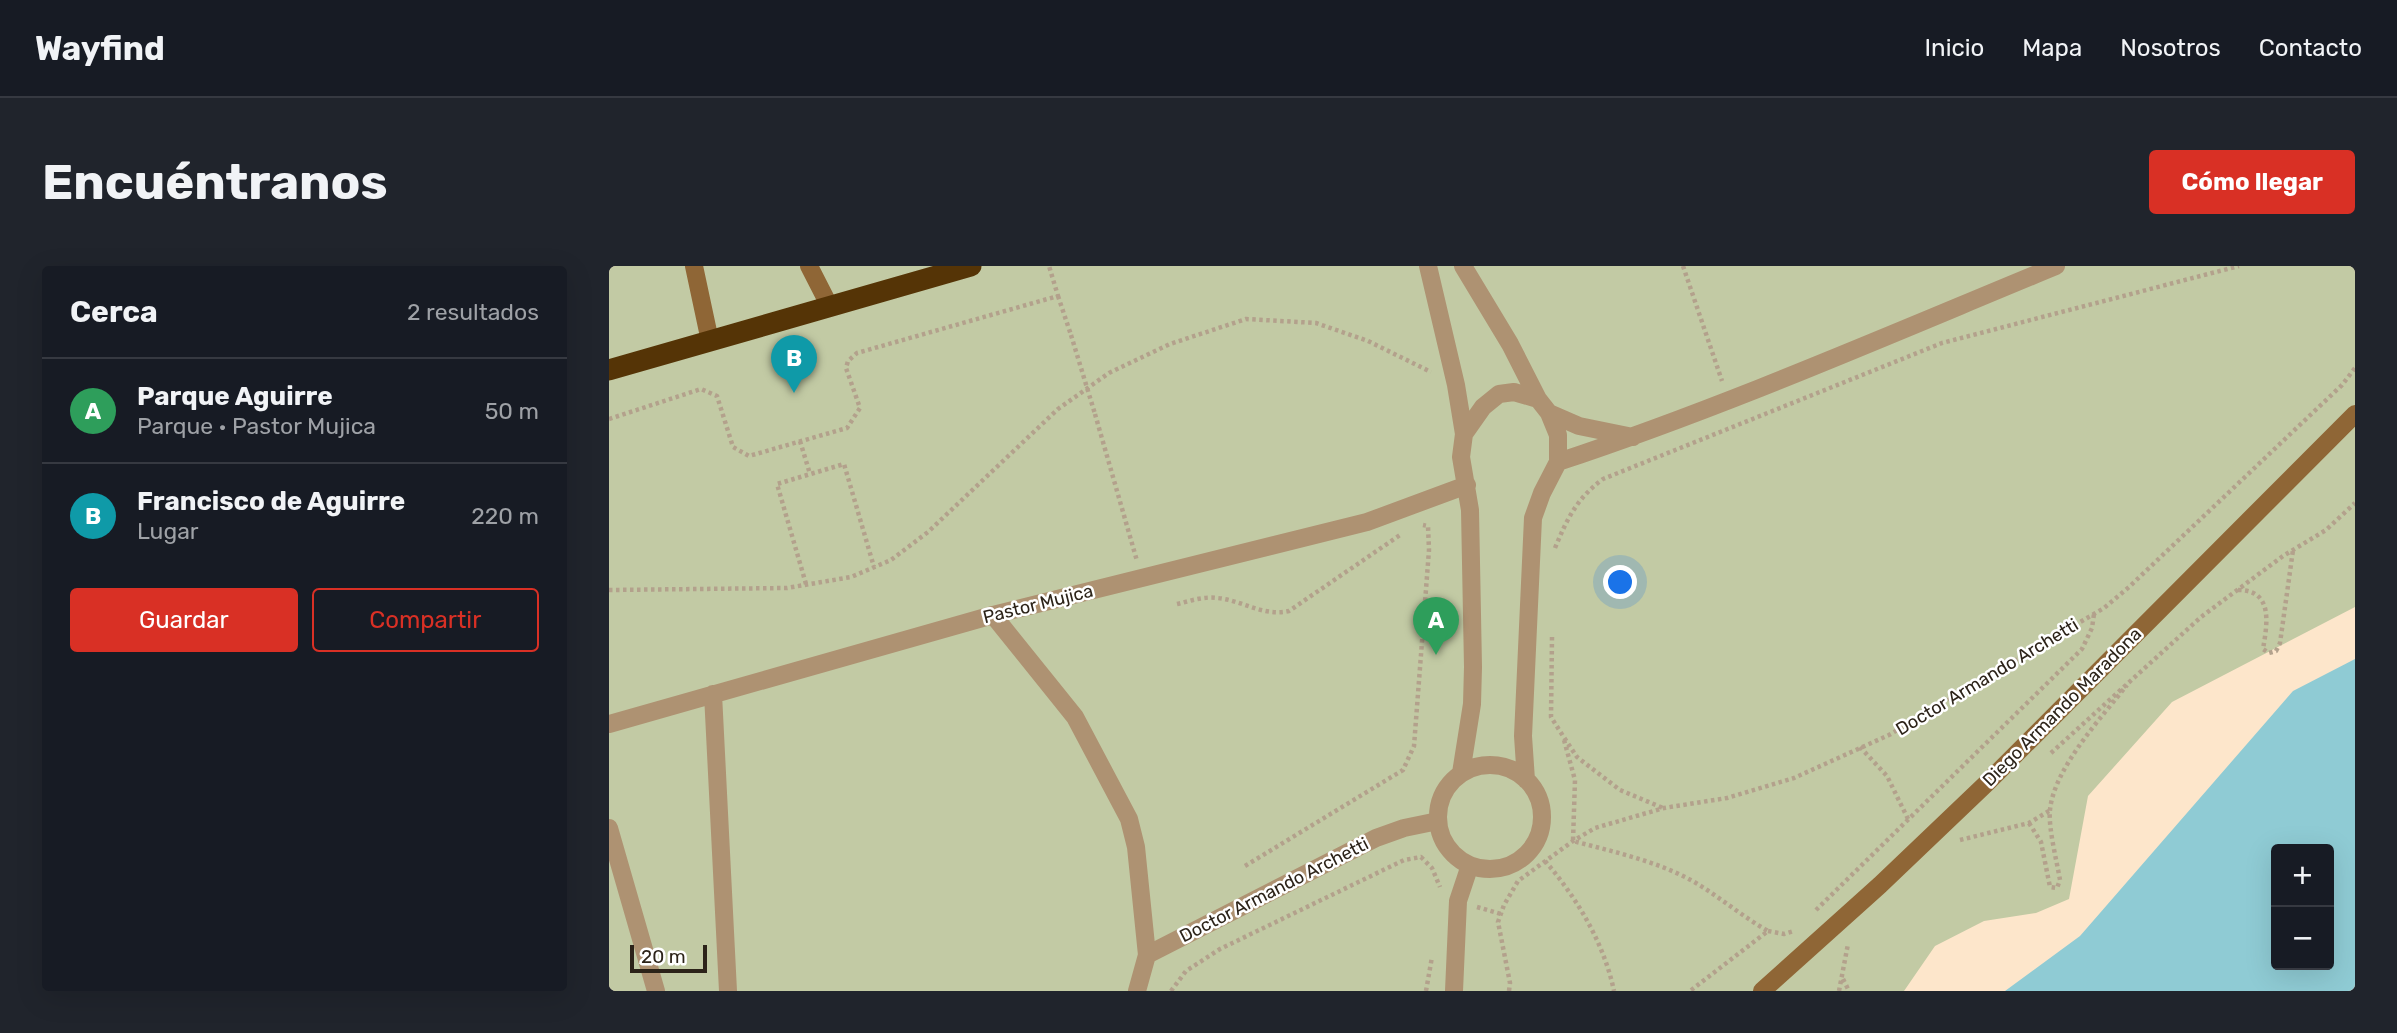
<!DOCTYPE html>
<html lang="es">
<meta charset="utf-8">
<style>
body{margin:0;font-family:Rubik,sans-serif;background:#20242c;color:#f1f3f6}
.controls{position:absolute;right:21px;bottom:21px;display:grid;overflow:hidden;border-radius:7px;box-shadow:0 7px 28px #0002}
.controls button{width:63px;height:63px;display:grid;place-items:center;padding:0;border:0;border-bottom:2px solid #363941;background:#171b24;color:#f1f3f6;font:35px sans-serif}
.scale{position:absolute;left:21px;bottom:18px;width:77px;box-sizing:border-box;padding-left:7px;border:4px solid #2c2319;border-top:0;font-size:19px;line-height:24px;white-space:nowrap;color:#2c2319;-webkit-text-stroke:5px #fff;paint-order:stroke}
.you{position:absolute;left:1012px;top:317px;width:24px;height:24px;margin:-18px;border:5px solid #fff;border-radius:50%;background:#1a73e8;box-shadow:0 0 0 10px #1a73e833}
.badge{display:grid;place-items:center;width:46px;height:46px;border-radius:50%;background:#d93025;color:#fff;font-size:23px;font-weight:700}
.pin{position:absolute;translate:-50% -58px;filter:drop-shadow(0 2px 4px #0008)}
.pin::after{content:'';position:absolute;top:37px;width:24px;height:21px;background:inherit;clip-path:polygon(0 0,100% 0,50% 100%)}
.list{margin:0;padding:0;list-style:none}
h2{display:flex;justify-content:space-between;align-items:center;height:91px;margin:0;padding:0 28px;font-size:30px}
h2 small{font-size:23px;font-weight:400;color:#9ea1a6}
.list li{display:grid;grid-template-columns:46px 1fr auto;gap:21px;align-items:center;box-sizing:border-box;height:105px;padding:0 28px;border-top:2px solid #363941}
.list b{display:block;font-size:26px;white-space:nowrap}
.list p{margin:0;font-size:23px;white-space:nowrap;color:#9ea1a6}
.list em{font-size:23px;font-style:normal;color:#9ea1a6}
.actions{display:flex;gap:14px;padding:21px 28px}
.actions a{flex:1;padding:16px 0;border:2px solid #d93025;border-radius:7px;text-align:center;font-size:24px;color:#d93025}
.actions .main{background:#d93025;color:#fff}
.map{position:relative;flex:none;width:1746px;height:725px;overflow:hidden;border-radius:7px}
header{display:flex;align-items:center;gap:42px;box-sizing:border-box;height:98px;padding:0 35px;background:#171b24;border-bottom:2px solid #363941}
header strong{font-size:33px}
nav{display:flex;gap:38px;margin-inline-start:auto;font-size:24px}
.intro{display:flex;align-items:center;justify-content:space-between;box-sizing:border-box;height:168px;padding:0 42px}
h1{margin:0;font-size:49px}
.button{padding:18px 32px;border-radius:7px;background:#d93025;color:#fff;font-size:24px;font-weight:700}
main{display:flex;gap:42px;padding:0 42px}
aside{flex:1;background:#171b24;border-radius:7px;box-shadow:0 7px 28px #0002}
.map>svg:first-child{display:block}
.green{fill:#c2caa4}
.water{fill:#8fcbd4;fill-rule:evenodd}
.lines{fill:none;stroke-linecap:round;stroke-linejoin:round}
.path{stroke:#b3a18c;stroke-width:4.5;stroke-dasharray:3.5 3.5;stroke-linecap:butt}
.street{stroke:#ae9272;stroke-width:18}
.secondary{stroke:#8f6636;stroke-width:18}
.highway{stroke:#553406;stroke-width:21}
.path-bridge{stroke:#b3a18c;stroke-width:4.5;stroke-dasharray:3.5 3.5;stroke-linecap:butt}
.labels{text-anchor:middle;dominant-baseline:central;stroke-width:5;stroke-linejoin:round;paint-order:stroke}
.street-label{font-size:18px;fill:#2c2319;stroke:#fff}
</style>
<header>
<strong>Wayfind</strong>
<nav><a>Inicio</a><a>Mapa</a><a>Nosotros</a><a>Contacto</a></nav>
</header>
<div class="intro"><h1>Encuéntranos</h1><a class="button">Cómo llegar</a></div>
<main>
<aside>
<h2>Cerca<small>2 resultados</small></h2>
<ul class="list">
<li><span class="badge" style="background:#2e9e5b">A</span><div><b>Parque Aguirre</b><p>Parque · Pastor Mujica</p></div><em>50 m</em></li>
<li><span class="badge" style="background:#0f9aa8">B</span><div><b>Francisco de Aguirre</b><p>Lugar</p></div><em>220 m</em></li>
</ul>
<div class="actions"><a class="main">Guardar</a><a>Compartir</a></div>
</aside>
<div class="map">
<svg width="1746" height="725" viewBox="0 0 1746 725">
<rect width="100%" height="100%" fill="#fde6cb"/>
<path class="green" d="M0,0h1746v341l-183,95 -84,94 -19,103 -33,14 -52,8 -49,25 -31,45h-1295z"/>
<path class="water" d="M1746,393v332h-350l75,-55 213,-245zM1667,583h53v116h-53z"/>
<g class="lines">
<path class="path" d="M1074,0l39,115
M449,30l13,39
M486,148l42,147
M0,153l92,-30 16,7 16,51 16,9 98,-28 13,-20 -14,-40 2,-7 9,-8 201,-57 -9,-30
M191,175l10,33
M946,282c12,-29 22,-50 48,-69l339,-136 297,-77
M197,318l-29,-100 67,-20 30,103
M0,324l178,-2 64,-11 40,-17 37,-28 130,-123 51,-36 61,-29 76,-25 70,4 52,18 63,31
M1629,324c36,0 29,35 25,59l6,4 7,-2 4,-8 13,-93
M568,338c13,-3 27,-8 40,-6 25,2 46,19 72,13l111,-76
M943,371l-1,80 12,19 14,21 43,33 43,18
M955,474l11,40 -2,61c41,11 85,20 123,42 25,15 47,34 72,48l-78,60
M1251,481l27,29 22,45
M1442,487l150,-136 82,-61 43,-26 29,-27
M1420,557l12,19 9,45 7,1 3,-8c-3,-18 -12,-53 -10,-70 4,-42 52,-93 77,-125
M1351,574l69,-17 20,-12
M936,595c32,37 59,82 69,130
M636,600l158,-96 11,-24 15,-196 -1,-24 -5,-1
M868,641l24,7
M1207,644l266,-261 10,-21 2,-14
M1159,665l16,3 10,-3
M1234,713l6,12
M562,725l15,-20 34,-22 184,-89 17,-3 11,11 8,19
M817,725l6,-34
M900,725l1,-8 -12,-61 6,-17 14,-24 55,-40 22,-13 69,-20 63,-10 67,-20 95,-43 215,-127 25,-21 213,-202 13,-17
M1230,725l9,-47"/>
<path class="street" d="M819,0l28,119 8,49
M854,0l47,78 28,55
M940,147l30,13 54,11
M949,196c169,-56 333,-128 498,-196
M384,349l82,102 54,102 7,28 11,108 -10,36
M104,428l15,297
M0,458l384,-109 374,-93 100,-37
M829 551a52 52 0 1 1 104 0a52 52 0 1 1-104 0Z
M852,507l11,-69 1,-37 -3,-157 -9,-53 3,-23 19,-27 16,-13 15,-2 24,7 11,14 9,22v27l-16,31 -9,25 -10,218 3,44
M0,562l47,163
M538,689l229,-117 28,-10 34,-7
M845,725l4,-90 12,-36"/>
<path class="secondary" d="M85,0l16,75
M200,0l21,41
M1153,725l118,-106 110,-105 365,-366"/>
<path class="highway" d="M0,104l362,-104"/>
<path class="path-bridge" d="M462,69l24,79"/>
</g>
<g class="labels">
<g class="street-label">
<text transform="translate(429 338) rotate(-14)">Pastor Mujica</text>
<text transform="translate(1378 411) rotate(-31)">Doctor Armando Archetti</text>
<text transform="translate(1453 441) rotate(-45)">Diego Armando Maradona</text>
<text transform="translate(665 624) rotate(-27)">Doctor Armando Archetti</text>
</g>
</g>
</svg>
<div class="controls">
<button>+</button>
<button>−</button>
</div>
<div class="scale">20 m</div>
<div class="you"></div>
<div class="pin badge" style="left:827px;top:389px;background:#2e9e5b">A</div>
<div class="pin badge" style="left:185px;top:127px;background:#0f9aa8">B</div>
</div>
</main>
